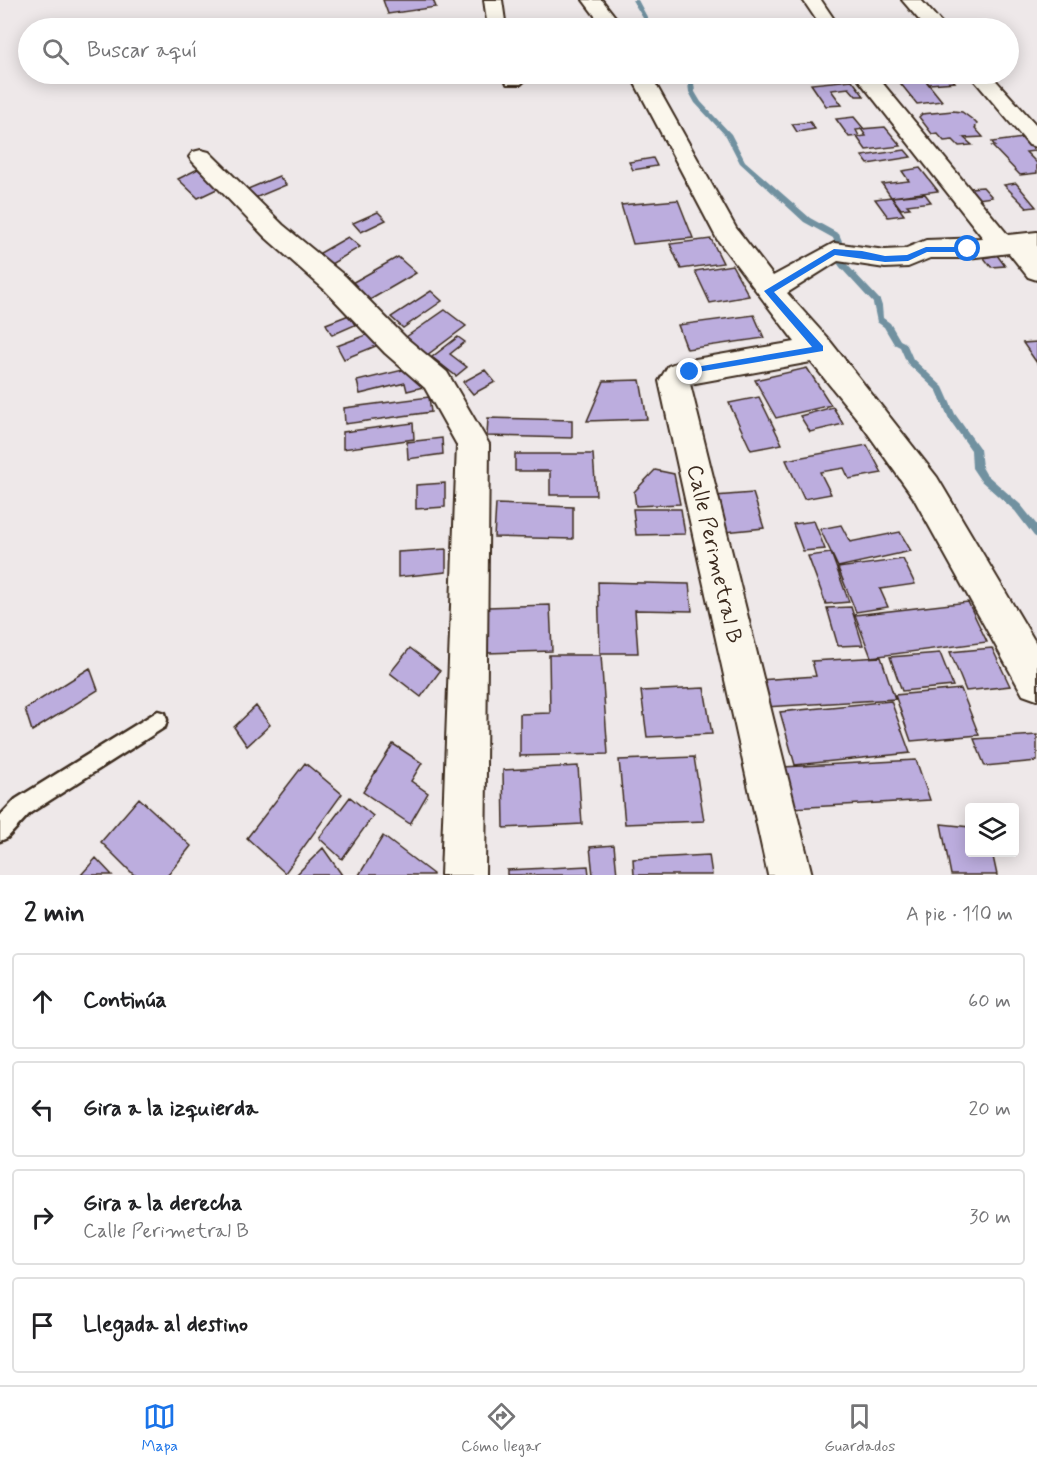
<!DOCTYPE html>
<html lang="es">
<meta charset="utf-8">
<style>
body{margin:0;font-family:Mynerve,sans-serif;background:#f2f2f2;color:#202124}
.controls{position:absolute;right:18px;bottom:18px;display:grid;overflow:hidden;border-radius:6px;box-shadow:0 3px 15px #0003}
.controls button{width:54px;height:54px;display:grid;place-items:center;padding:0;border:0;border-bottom:2px solid #e0e0e0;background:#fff;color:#202124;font:30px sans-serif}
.stop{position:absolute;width:18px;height:18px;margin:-14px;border:4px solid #1a73e8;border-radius:50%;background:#fff}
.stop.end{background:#1a73e8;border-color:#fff;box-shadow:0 2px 6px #0008}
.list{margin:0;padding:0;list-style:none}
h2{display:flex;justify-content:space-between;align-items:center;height:78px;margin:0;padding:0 24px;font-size:26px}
h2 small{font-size:20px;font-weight:400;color:#757577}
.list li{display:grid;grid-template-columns:39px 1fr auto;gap:18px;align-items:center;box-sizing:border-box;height:96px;margin:0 12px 12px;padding:0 12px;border:2px solid #e0e0e0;border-radius:6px}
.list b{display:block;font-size:22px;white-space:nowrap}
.list p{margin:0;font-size:20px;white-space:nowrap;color:#757577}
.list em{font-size:20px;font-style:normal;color:#757577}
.icon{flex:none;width:33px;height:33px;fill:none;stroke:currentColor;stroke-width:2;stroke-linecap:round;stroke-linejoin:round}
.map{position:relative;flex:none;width:1037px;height:875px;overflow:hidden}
.search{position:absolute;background:#fff;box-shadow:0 3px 15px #0003;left:18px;right:18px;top:18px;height:66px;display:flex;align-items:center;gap:15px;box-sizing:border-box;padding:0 21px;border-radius:33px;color:#757577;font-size:22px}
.sheet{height:510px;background:#fff}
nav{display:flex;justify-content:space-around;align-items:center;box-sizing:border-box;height:84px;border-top:2px solid #e0e0e0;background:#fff;font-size:16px;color:#757577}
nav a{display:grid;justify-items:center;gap:3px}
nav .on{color:#1a73e8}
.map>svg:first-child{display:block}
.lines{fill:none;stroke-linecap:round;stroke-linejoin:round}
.stream{fill:#7191a0;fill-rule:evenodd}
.building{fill:#bcadde;stroke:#3b2a1e;stroke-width:1.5}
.lane-casing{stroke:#3b2a1e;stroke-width:5}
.street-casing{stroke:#3b2a1e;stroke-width:4}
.lane{fill:#fbf7ec;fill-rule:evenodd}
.street{fill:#fbf7ec;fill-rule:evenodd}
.route{fill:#1a73e8}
.labels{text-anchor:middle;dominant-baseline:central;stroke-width:6;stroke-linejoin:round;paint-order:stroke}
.street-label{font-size:22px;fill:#3b2a1e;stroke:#fbf7ec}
</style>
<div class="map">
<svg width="1037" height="875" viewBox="0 0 1037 875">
<rect width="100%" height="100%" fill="#eee8e9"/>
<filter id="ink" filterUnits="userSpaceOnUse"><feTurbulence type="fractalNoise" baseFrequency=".0167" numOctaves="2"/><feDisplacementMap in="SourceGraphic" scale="12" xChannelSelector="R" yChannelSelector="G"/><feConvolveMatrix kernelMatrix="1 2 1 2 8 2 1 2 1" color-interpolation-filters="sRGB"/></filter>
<g filter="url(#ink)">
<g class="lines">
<path class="stream" d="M632,0h6l15,28h-4z
M687,74h6l2,18 6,10 30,32 14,27 65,57 29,16 3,7 -4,11 2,5 40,43 2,6 1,12 7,5 10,17 6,3 7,16 30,28 12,27 25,35 2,18 4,7 35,31 16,20v13l-3,-2 -19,-25 -35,-31 -8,-12 -1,-18 -22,-31 -12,-28 -30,-28 -7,-16 -6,-3 -10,-17 -7,-5 -4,-19 -33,-36 -10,-15 4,-11 -1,-3 -29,-16 -64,-59 -14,-27 -31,-33 -6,-11z"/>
</g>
<path class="building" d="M383,0h50l3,7 -48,7z
M920,74h28l7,8 -26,2z
M922,76l20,25 -25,3 -20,-25z
M852,80l12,16h-8l-7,-8 -18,2 11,15 -16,1 -15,-22z
M953,111l9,1 11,8 4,4 -2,4 8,9 -19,1 8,7 -13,1 -6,-6 -9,1 -7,-8 -5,1 -13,-17 3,-3z
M854,117l10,12 -8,1 3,6 -10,1 -13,-18z
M810,122l5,7 -18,3 -5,-8z
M885,127l16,19 -35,4 -9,-13 9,-1 -5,-7z
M1023,138l12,13 -9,1 11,11v10l-17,2 -28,-29h3l-3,-4z
M905,150l6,7 -43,7 -6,-8z
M653,158l4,8 -24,4 -4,-8z
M920,168l18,23 -47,6 -9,-13 27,-3 -7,-10z
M198,169l21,19 -21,10 -20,-19z
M279,176l7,9 -36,15 -7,-9z
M1016,183l20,24 -9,1 -23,-23z
M983,187l9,10 -14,2 -8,-11z
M925,194l6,8 -24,3 3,3 -9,1 -9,-12z
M891,197l13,18 -16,2 -13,-18z
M678,200l15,38 -60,6 -12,-39z
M378,212l8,8 -25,12 -8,-9z
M348,237l12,10 -34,20 -11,-11z
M711,239l12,24 -42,6 -11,-25z
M997,255l8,11 -14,1 -7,-9z
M398,257l18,16 -48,28 -18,-17z
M732,265l17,31 -39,7 -15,-32z
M431,291l11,10 -39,27 -12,-11z
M445,310l21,16 -39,29 -21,-18z
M349,315l6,10 -23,10 -6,-11z
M754,315l10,23 -77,11 -9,-24z
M374,332l7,12 -37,15 -7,-13z
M458,337l7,5 -15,12 17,13 -11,9 -24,-19z
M1037,342v21l-14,-20z
M411,368l12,19 -16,4 -2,-8 -45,11 -3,-13z
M807,368l24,37 -55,13 -21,-38z
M485,370l10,12 -22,12 -10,-12z
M640,380l7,39 -60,2 17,-40z
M429,397l2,15 -86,12 -1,-16z
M759,397l23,47 -31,6 -22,-47z
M833,407l10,17 -33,8 -10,-16z
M488,418l84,2v18l-85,-2z
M413,423l1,16 -71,10v-17z
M442,438l1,16 -35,5 -1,-17z
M867,445l15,28 -33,6 -5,-11 -24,4 11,22 -27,5 -18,-39z
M515,454h78l3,41h-46v-24h-35z
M655,470l19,4 6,30 -44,2 -2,-14z
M445,483v24l-29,2v-24z
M753,493l11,35 -39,4 -10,-36z
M496,504l77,3v32l-79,-2z
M633,509h48l4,25 -49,1z
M814,521l11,28 -22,2 -10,-27z
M841,525l9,17 50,-10 11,19 -73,16 -18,-38z
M446,549v23l-48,5v-25z
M831,553l18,49 -23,2 -18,-48z
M903,559l12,25 -35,5 8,18 -32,5 -18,-44z
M598,582l91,2 3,27 -57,-1 3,43h-38z
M968,602l19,40 -116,15 -16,-42z
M550,605l2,46 -64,2v-46z
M851,607l12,38 -25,1 -11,-38z
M410,648l30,23 -19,26 -31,-24z
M992,648l18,38 -44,5 -16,-39z
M940,653l13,33 -51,5 -12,-34z
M549,655h52l7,99 -88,2v-42l30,-1z
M881,657l14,42 -130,8 -6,-27 57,-4 -4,-15z
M90,668l8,22 -66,41 -7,-22z
M704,688l8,46 -65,3 -6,-46z
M961,689l18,46 -68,6 -16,-46z
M891,701l19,52 -115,12 -15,-53z
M256,706l14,19 -23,21 -13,-19z
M1037,735v26l-52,5 -11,-27z
M393,744l29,19 -11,18 17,12 -18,31 -47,-32z
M694,757l10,64 -79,3 -6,-64z
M916,760l14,40 -138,8 -9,-41z
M305,763l37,31 -57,79 -38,-35z
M578,766l4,58 -78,4 -1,-58z
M350,797l23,19 -31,43 -23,-21z
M139,798l52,48 -23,29h-34l-33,-33z
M941,824l29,3v25h22l5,23h-46z
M383,836l50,38v1h-74z
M614,845l3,30h-24l-3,-28z
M323,848l19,27h-46z
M709,855l3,20h-78l-1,-16z
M96,858l16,17h-31z
M588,866l1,9h-82v-5z"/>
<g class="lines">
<g class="lane-casing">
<path id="lane" d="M158,711l7,2 2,7 -2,7 -135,86 -23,25 -7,3v-25l16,-17z"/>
</g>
<g class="street-casing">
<path id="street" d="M484,0h18l4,28h-18z
M583,0h19l22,28h-20z
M803,0h18l19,28h-18z
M902,0h19l25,28h-20z
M503,74h20l2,6 -4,4h-14z
M630,74h20l86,154 37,48 61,-33 51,7 19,-1 22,-9 57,-2 -129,-164h21l133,161 29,-3v48l-9,-3 -19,-24 -41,5h-38l-22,9 -23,1 -47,-7 -51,32 43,48 107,136 100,168v55l-14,-5 -110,-198 -54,-76 -48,-59 -121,22 122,491h-44l-109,-494 9,-15 10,-4 117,-20 -78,-103z
M969,74h21l47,52v21l-8,-2z
M201,150l8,2 74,73 62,51 60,61 42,35 42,72 -4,431h-44l16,-430 -32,-57 -40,-35 -60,-63 -60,-53 -72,-75 -4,-5 4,-5z"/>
</g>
<use href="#lane" class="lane"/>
<use href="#street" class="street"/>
</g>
</g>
<path class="route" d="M926,247h42l4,2 -4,3h-41l-19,9 -23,1 -50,-7 -61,37 49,54v5l-137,23 -1,-2 5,-4 122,-21 -48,-56 70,-42 28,2 23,5 22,-1z"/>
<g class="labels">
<g class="street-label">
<text transform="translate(714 554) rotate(77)">Calle Perimetral B</text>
</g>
</g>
</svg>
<div class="controls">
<button><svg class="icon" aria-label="layers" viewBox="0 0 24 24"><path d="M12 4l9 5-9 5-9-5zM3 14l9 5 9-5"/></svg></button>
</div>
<div class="stop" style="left:968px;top:249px"></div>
<div class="stop end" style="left:690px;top:372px"></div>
<div class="search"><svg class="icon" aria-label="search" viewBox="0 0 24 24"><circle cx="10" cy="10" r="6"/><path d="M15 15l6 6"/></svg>Buscar aquí</div>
</div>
<section class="sheet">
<h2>2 min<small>A pie · 110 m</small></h2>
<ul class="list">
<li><svg class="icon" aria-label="ahead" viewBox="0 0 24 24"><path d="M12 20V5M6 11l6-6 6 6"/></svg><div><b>Continúa</b></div><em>60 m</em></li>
<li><svg class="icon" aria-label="left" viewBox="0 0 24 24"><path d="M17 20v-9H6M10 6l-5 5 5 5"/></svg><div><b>Gira a la izquierda</b></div><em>20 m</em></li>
<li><svg class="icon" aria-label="right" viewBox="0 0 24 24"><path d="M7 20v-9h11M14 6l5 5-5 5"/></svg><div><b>Gira a la derecha</b><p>Calle Perimetral B</p></div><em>30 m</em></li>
<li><svg class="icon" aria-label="arrive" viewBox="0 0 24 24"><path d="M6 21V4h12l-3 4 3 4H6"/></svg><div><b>Llegada al destino</b></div></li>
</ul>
</section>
<nav>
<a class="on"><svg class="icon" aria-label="map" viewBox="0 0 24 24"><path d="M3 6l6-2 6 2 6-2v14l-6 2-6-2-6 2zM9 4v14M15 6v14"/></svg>Mapa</a>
<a><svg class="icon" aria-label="directions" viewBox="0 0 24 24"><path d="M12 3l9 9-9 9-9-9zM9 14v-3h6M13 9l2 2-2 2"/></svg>Cómo llegar</a>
<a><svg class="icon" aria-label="saved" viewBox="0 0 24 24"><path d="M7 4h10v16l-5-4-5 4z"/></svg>Guardados</a>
</nav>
